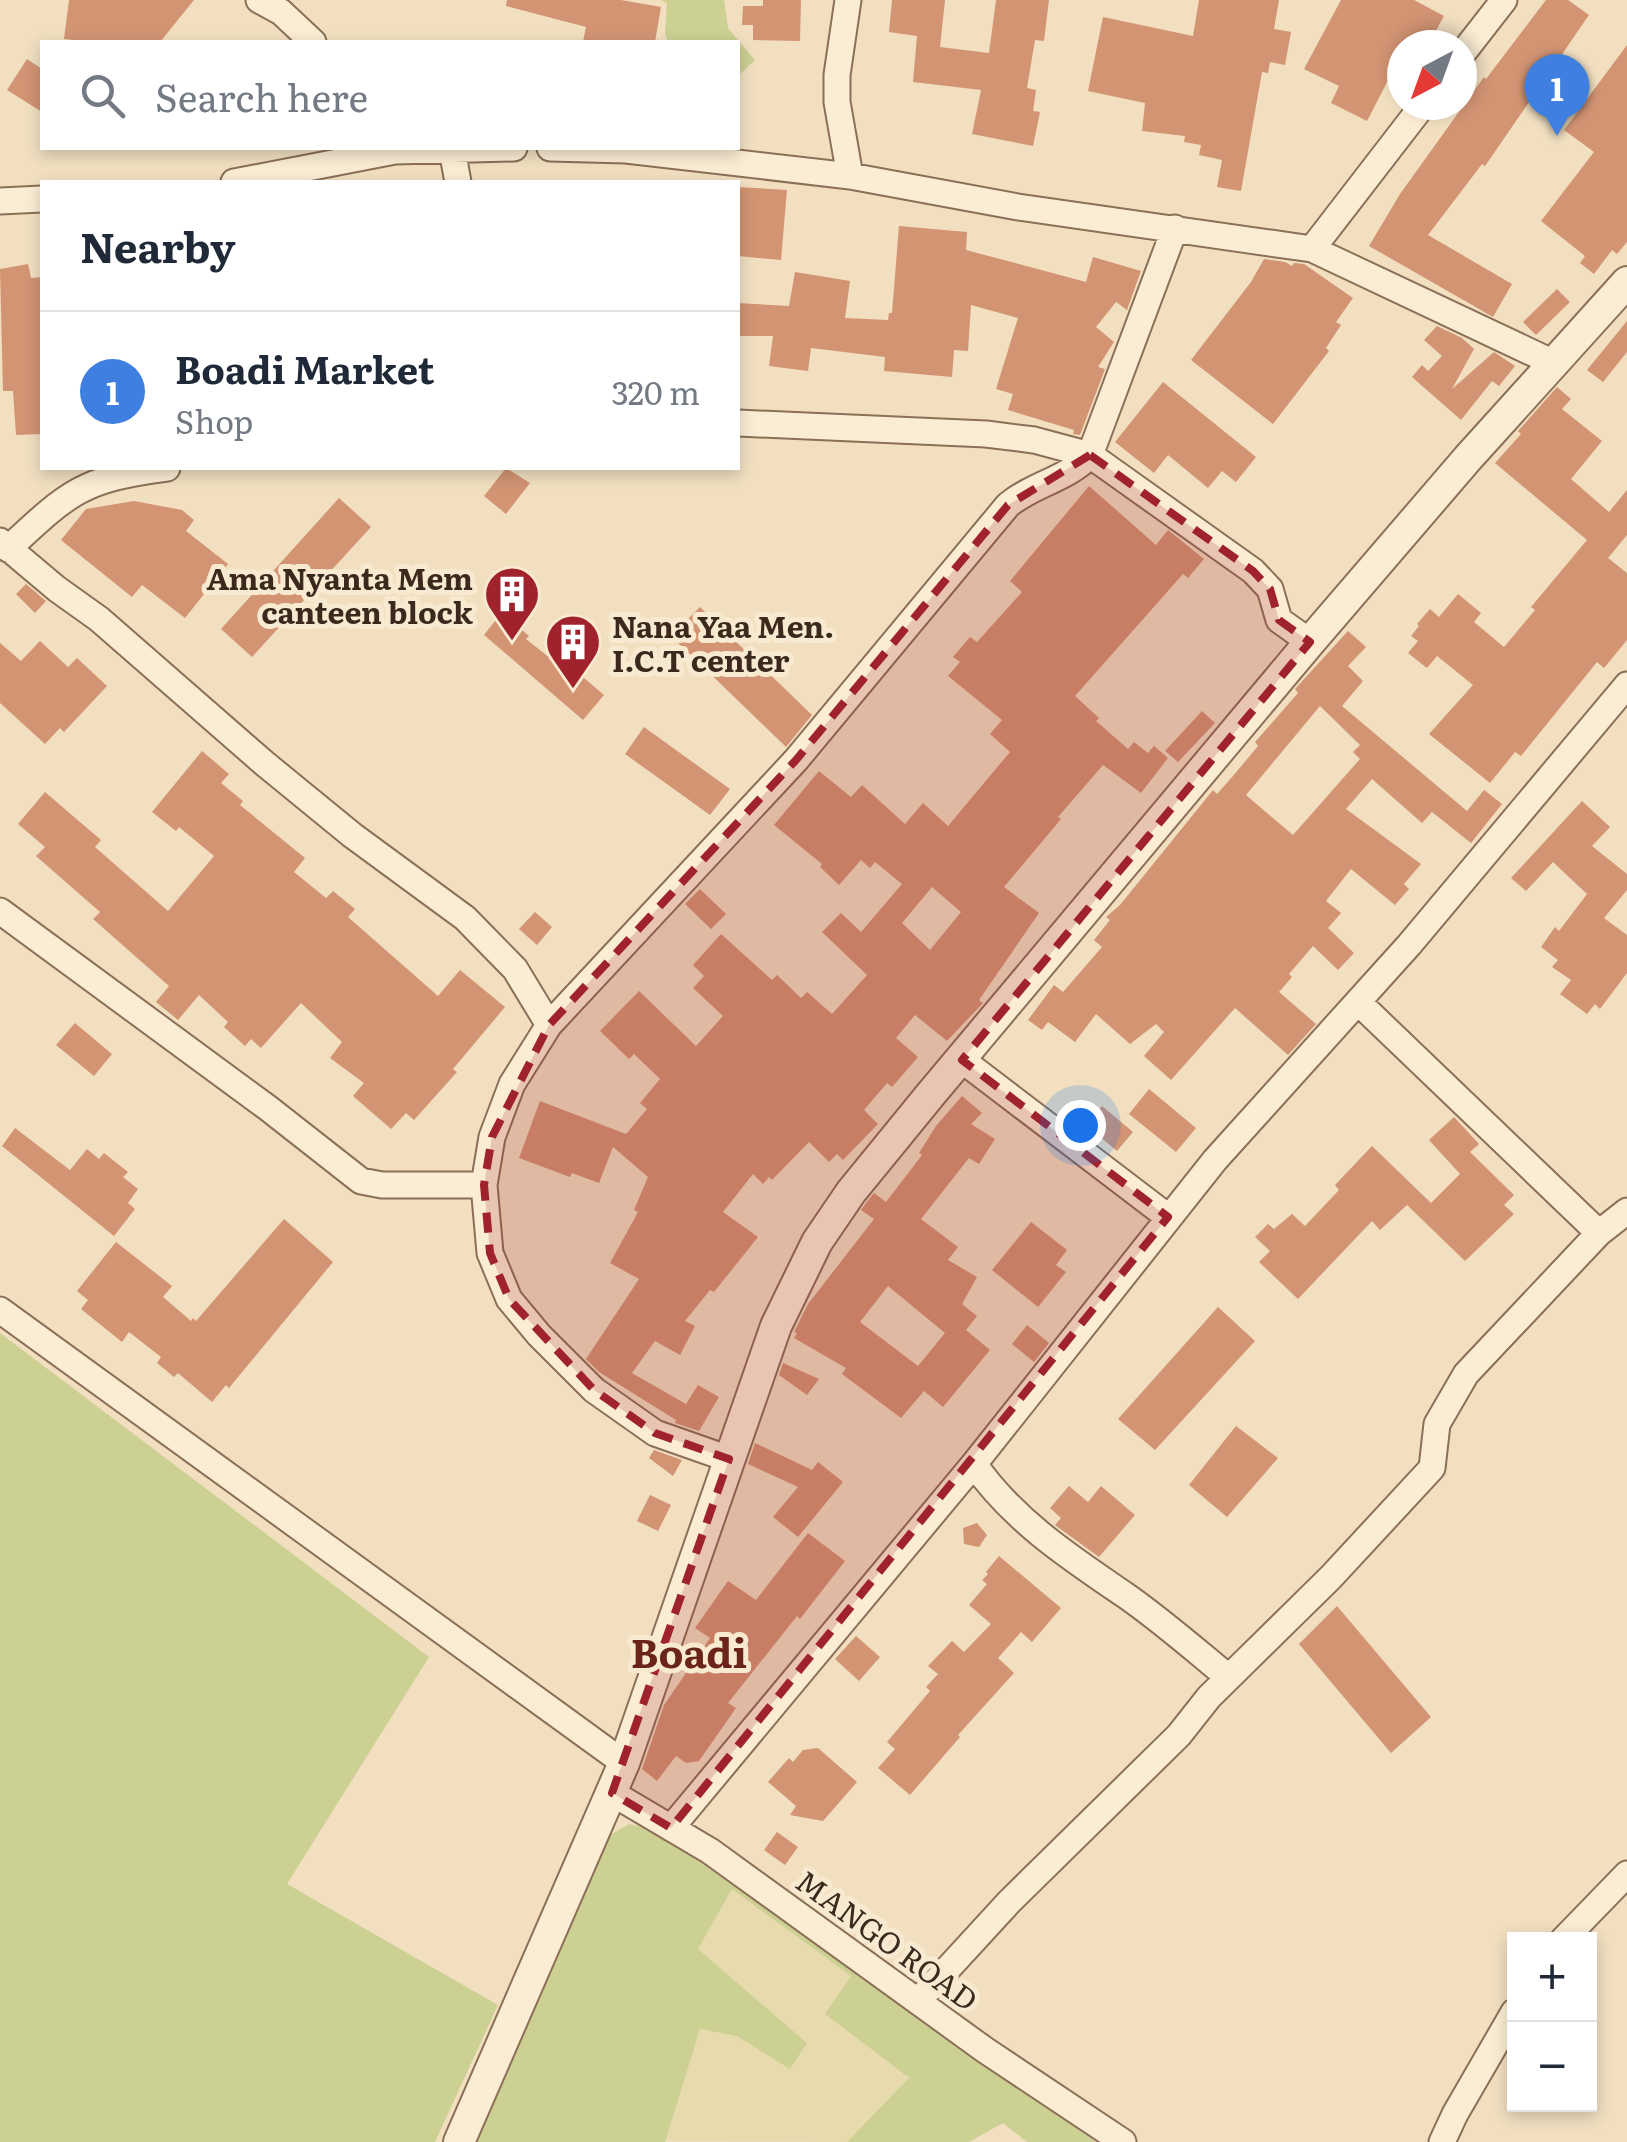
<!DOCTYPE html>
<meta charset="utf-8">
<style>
body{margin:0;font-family:Literata,serif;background:#f2f2f3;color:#1f2937}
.controls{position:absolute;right:30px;bottom:30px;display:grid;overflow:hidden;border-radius:0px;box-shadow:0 5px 15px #0003}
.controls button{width:90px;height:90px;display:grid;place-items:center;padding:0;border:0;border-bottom:2px solid #e0e1e3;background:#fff;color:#1f2937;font:50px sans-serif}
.compass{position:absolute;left:1387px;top:30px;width:90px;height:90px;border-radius:50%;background:#fff;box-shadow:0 5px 15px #0003;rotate:221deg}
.you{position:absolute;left:1080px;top:1125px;width:35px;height:35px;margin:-25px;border:8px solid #fff;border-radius:50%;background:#1a73e8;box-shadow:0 0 0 15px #1a73e833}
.badge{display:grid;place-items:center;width:65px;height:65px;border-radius:50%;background:#1a73e8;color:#fff;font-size:32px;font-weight:700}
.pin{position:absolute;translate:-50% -82px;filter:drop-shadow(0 2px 5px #0008)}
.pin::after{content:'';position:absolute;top:52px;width:35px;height:30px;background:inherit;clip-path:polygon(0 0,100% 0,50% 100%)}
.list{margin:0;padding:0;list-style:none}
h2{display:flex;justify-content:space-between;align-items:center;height:130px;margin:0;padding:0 40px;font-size:42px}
h2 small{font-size:32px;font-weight:400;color:#747a83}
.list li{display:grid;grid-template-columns:65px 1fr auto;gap:30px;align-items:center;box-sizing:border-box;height:160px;padding:0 40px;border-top:2px solid #e0e1e3}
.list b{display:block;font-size:38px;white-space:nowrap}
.list p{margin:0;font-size:32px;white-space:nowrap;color:#747a83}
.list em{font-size:32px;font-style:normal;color:#747a83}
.icon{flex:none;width:55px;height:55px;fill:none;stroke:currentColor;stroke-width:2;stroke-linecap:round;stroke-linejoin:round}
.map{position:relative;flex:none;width:1627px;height:2142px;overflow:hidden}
.search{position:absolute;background:#fff;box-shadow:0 5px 15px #0003;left:40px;top:40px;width:700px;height:110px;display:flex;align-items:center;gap:25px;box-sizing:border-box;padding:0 35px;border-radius:0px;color:#747a83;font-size:38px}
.panel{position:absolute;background:#fff;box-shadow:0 5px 15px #0003;left:40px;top:180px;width:700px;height:290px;border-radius:0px}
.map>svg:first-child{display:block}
.farmland{fill:#e7daad}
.green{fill:#cdd093}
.building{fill:#d29473;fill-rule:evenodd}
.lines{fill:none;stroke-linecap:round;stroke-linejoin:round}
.minor-casing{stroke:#8b6f57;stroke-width:29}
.tertiary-casing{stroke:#8b6f57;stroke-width:34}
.minor{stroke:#fbedd4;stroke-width:25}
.tertiary{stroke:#fbedd4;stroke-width:30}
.marked{fill:#9f222c;fill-opacity:0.2;stroke:#9f222c;stroke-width:8;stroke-dasharray:20 12;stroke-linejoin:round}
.labels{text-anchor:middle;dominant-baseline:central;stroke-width:10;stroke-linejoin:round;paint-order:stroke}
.poi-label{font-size:30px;font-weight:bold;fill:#3a291c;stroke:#f8ead0;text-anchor:end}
.street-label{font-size:30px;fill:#3a291c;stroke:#f8ead0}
.district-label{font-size:40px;font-weight:bold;fill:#6a2419;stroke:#f8ead0}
</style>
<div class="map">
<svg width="1627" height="2142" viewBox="0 0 1627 2142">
<rect width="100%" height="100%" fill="#f1dfc0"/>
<path class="farmland" d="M732,1889l119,87 -25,38 83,65 -62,63 -183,-1 36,-112 37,7 53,32 -92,-119z"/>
<path class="green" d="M661,0h63l4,28 27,32 -17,16v-34h-70l-3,-8 2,-31z
M0,1333l429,324 -142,227 211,121 -63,137h-435z
M629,1824l28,7 439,311h-69l-24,-19 -34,19h-122l62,-64 -84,-64 26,-38 -119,-87 -34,60 109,94 -17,26 -53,-33 -37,-7 -35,113h-189l131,-305z"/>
<path class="building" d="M69,0h125l-34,42h-67l-29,-3z
M507,0h114l40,7 -6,35h-72l3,-15 -80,-21z
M763,0h38l-1,41 -47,-1v-15h-11l1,-19h20z
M892,0h53l-5,47 49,6 7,-53h53l-5,41 -9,-1 -8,48 9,2 -3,21 7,1 -7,34 -61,-12 9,-44 -68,-8 4,-46 -28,-4z
M1199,0h80l-5,29 17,3 -6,33 -15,-3 -2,11 -6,-1 -21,119 -24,-4 5,-27 -23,-5 2,-10 -17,-3 1,-6 -43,-5 3,-28 -57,-12 15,-74 90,19z
M1341,0h73l30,16 -16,29h-26v8l-35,68 -36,-18 8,-17 -35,-17z
M1546,0h22l21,15 -104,151 -3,-2 -54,71 84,49 -19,33 -124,-71 31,-52 84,-117 2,2z
M1627,45v197l-10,12 -5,-4 -18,24 -14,-11 5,-7 -44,-35 53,-69 -30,-22z
M27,59l15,10v43l-35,-22z
M738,187l49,3 -6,70 -43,-4z
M899,226l68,6 -1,18 120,32 7,-25 48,14 -14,39 -11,-8 -20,25 18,15 -16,25 7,2 -25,66 -7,-1 1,-4 -66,-20 5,-16 -17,-5 22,-71 -47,-13 -3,46 -14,-1 -2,27 -68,-6 1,-14 -74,-9 -3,23 -39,-5 4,-30h-35v-33l51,3 6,-34 55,9 -5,37 43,2 1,-7h3z
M1264,259l21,3 7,4 2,-3 10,1 49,34 -17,24 5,3 -15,23 3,3 -56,73 -82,-64 60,-78z
M28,264l3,14 11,-1v157l-26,1 -3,-44h-10l-3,-122z
M1557,289l13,13 -34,33 -13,-13z
M1627,321v31l-24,30 -16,-12z
M1437,326l25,12 12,11 -22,40 42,-37 21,14 -16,20 -7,-5 -31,39 -49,-43 10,-12 6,6 14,-15 -18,-16z
M1163,382l93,75 -20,25 -14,-11 -14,17 -40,-33 -14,18 -39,-31z
M1557,387l14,12 -9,10 40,32 -31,38 38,33 18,-22v45l-19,23 19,15v67l-23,28 -7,-6 -76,94 -6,-4 -25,31 -61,-49 44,-49 -36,-29 -10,12 -19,-15 10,-12 -7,-5 8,-10 -2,-2 13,-15 9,8 19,-23 23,19 -7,9 30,25 31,-37 -4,-3 56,-67 -92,-77 26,-29 -3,-3z
M506,468l24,15 -24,31 -22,-18z
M1089,486l67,59 12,-15 36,29 -16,19 -5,-4 -108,122 24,22 -3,3 32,28 6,-7 14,11 6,-7 14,12 -27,35 -38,-28 -45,52 3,2 -57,68 35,26 -60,87 4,3 -36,38 -32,-26 -19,23 22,19 -26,30 -5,-4 -23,27 14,14 -35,36 -6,-6 -8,8 -20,-20 -37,38 -3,-3 -6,7 -10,-10 -30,38 35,25 -44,55 -4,-2 -25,31 10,5 -15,29 -25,-14 -23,32 54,31 12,-19 21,12 -20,34 -24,-8 1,-3 -77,-48 -13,-13 53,-80 -29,-16 28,-51 -4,-2 14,-33 -35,-30 -14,36 -27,-10 -2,4 -51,-19 21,-57 86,33 21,-25 -7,-6 20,-24 -26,-25 -5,5 -29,-28 39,-40 57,55 27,-30 -30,-28 11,-12 -11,-11 28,-31 51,46 5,-5 24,23 6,-6 25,22 35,-39 -45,-43 19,-19 20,19 41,-48 -27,-22 -5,6 -9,-8 -22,25 -19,-18 2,-3 -48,-39 45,-54 32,26 11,-12 43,39 18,-21 25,23 62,-74 -20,-18 12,-14 -54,-44 12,-14 -7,-5 17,-20 7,5 45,-50 -12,-11zM932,887l29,25 -31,38 -28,-27z
M339,498l32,29 -119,130 -31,-28z
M134,501l48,9 12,10 -8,11 42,33 -43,54 -43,-33 -10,12 -71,-57 25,-31z
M26,584l20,17 -11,12 -19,-19z
M700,607l112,108 -26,32 -115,-111z
M499,616l11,10 3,-4 16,14 -3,3 34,27 4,-5 40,34 -21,25 -99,-85z
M1348,631l18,16 -18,19 15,15 -21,25 125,105 17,-21 18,14 -31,39 -39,-31 -10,11 -50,-44 -26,30 75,55 -17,20 5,5 -14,16 -44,-36 -25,32 15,12 -13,15 26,25 -16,17 -25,-24 -24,28 3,3 -13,15 37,32 -28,31 -53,-47 -64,72 -27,-24 20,-24 -8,-8 -26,20 -34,-30 -21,28 -27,-20 -6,8 -14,-10 26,-35 9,7 39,-45 -8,-7 16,-20 -4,-3 14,-12 93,-115 4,4 16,-18 25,-30 -3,-4 43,-49 -3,-4zM1320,706l40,39 -7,7 7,7 -67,76 -47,-40z
M40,641l28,26 9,-9 30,28 -43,46 -4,-4 -15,16 -45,-41v-60l21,18z
M1202,711l13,12 -37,39 -13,-11z
M644,727l86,62 -20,26 -85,-61z
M202,751l27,23 -8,9 22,18 -3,4 65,53 -11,14 32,26 7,-7 22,18 -7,8 90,79 22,-26 45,37 -52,62 4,3 -43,48 -8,-7 -15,16 -38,-33 11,-13 -34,-25 12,-16 -41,-39 -40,45 -10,-9 -6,7 -21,-19 4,-5 -29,-27 -21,25 -22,-18 13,-16 -76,-67 7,-7 -64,-56 9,-9 -27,-23 27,-32 56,48 -6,7 73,64 46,-55 -35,-29 -3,4 -24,-19z
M1582,801l28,26 -18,19 35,28v16l-23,28 23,17v38l-27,36 -5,-5 -8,10 -27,-20 11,-14 -19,-13 6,-7 -17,-13 14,-20 4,4 28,-37 -34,-32 -27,29 -15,-13z
M700,889l26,25 -15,15 -26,-25z
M535,912l17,15 -15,18 -18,-16z
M75,1023l37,31 -18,22 -38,-31z
M1149,1089l47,39 -20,24 -47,-38z
M962,1096l20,17 -11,11 24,15 -16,25 -10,-6 -48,61 37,28 -10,13 29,17 -15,27 15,12 -11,14 24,20 -47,57 -19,-16 -23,27 -59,-44 4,-6 -52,-30 3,-5 -3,-1 14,-28 66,-85 -13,-9 5,-7 8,-10 12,9 36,-47 -3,-2 17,-27zM888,1286l57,47 -27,33 -58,-44z
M1102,1106l31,26 -16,19 -31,-26z
M1454,1117l25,27 -9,8 44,43 -10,10 10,9 -49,47 -58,-56 -27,25 -8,-9 -74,78 -39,-37 11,-11 -15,-14 13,-13 6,5 18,-15 13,12 34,-36 -4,-5 37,-39 59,57 29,-29 -31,-34z
M15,1128l55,42 17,-21 12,10 5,-6 24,19 -5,5 15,12 -10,14 7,6 -21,27 -112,-90z
M284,1219l49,43 -104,126 -3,-3 -14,17 -34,-29 -4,4 -17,-14 4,-6 -32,-25 -7,10 -41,-33 7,-9 -11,-9 39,-49 56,44 -9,11 28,24 2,-3 3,3z
M1031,1222l36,28 -11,15 10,7 -28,35 -46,-37z
M1218,1307l37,34 -100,109 -37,-31z
M1027,1325l22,18 -15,19 -22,-18z
M783,1363l36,16 -12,16 -28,-20z
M1236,1426l42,32 -51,59 -38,-32z
M755,1443l57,27 6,-8 25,20 -45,55 -25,-20 25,-30 -50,-23z
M654,1450l28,10 -9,16 -24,-18z
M1069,1486l19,16 13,-16 34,29 -36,42 -44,-32 6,-7 -11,-10z
M650,1495l21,10 -13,26 -21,-10z
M977,1523l10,12 -8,12 -15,-3 -1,-16z
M808,1533l37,28 -45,58 -3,-3 -69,87 8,5 -37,53 -13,2 -10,-7 -19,25 -15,-12 22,-64 46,-67 -15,-10 33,-47 28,19z
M999,1556l62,52 -29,34 -11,-10 -23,26 16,15 -56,62 2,2 -50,58 -32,-27 17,-19 -8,-7 43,-51 -4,-4 12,-13 -10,-8 24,-25 12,11 27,-28 -22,-19 18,-21 -5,-4 6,-6 -2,-2z
M1337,1606l94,111 -40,36 -92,-109z
M856,1636l24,21 -21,24 -24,-22z
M818,1748l39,34 -34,39 -33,-6 6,-9 -28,-24 21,-24 4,4 10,-12z
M777,1832l21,15 -13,18 -21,-15z"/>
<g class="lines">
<g class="minor-casing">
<path id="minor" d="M259,0l22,12 32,30
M848,0l-11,75v27l13,74
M1462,54l42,-54
M550,148l76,2 224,26 168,31 294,42 244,115
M452,150l6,32
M234,182l161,-31 119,-3
M0,201l42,-2
M1312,249l111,-144
M738,423l248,11 48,6 56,15 163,116 17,18 9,31 31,22
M0,541l57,48 42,30 165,144 88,72 113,83 50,51 34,56
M8,549c61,-57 74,-70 159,-81
M0,911l268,197 93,73 21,4h102
M1358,1002l241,231
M962,1060l206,157
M0,1310l624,453
M729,1459l-74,-26 -61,-43 -55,-55 -30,-36 -19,-46 -6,-68 8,-48 20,-53 37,-59 247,-265 212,-255c25,-21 60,-26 82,-50l85,-227
M974,1464c39,56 95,93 151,131 36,25 69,54 103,82
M612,1793l98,58 275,199 138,92
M671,1828l303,-364 241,-304 194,-215 218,-260
M1563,1940l64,-66
M919,2000l90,-98 170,-167 30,-38 122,-120 101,-109 5,-44 29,-50 133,-141 28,-22
M1442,2142l13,-28 59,-102"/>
</g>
<g class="tertiary-casing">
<path id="tertiary" d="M459,2142l165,-379 152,-437 41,-84 34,-50 80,-98 379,-452 158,-184 159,-176"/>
</g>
<use href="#minor" class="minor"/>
<use href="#tertiary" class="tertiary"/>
</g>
<path class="marked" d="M1090,455l163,116 17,18 9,31 31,22 -348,418 206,157 -497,611 -59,-35 117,-334 -74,-26 -61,-43 -85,-91 -19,-46 -6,-68 8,-48 57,-112 247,-265 212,-255z"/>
<defs>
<g id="building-pin" transform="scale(2.875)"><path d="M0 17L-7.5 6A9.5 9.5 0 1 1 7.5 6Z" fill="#9f222c" stroke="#f8ead0"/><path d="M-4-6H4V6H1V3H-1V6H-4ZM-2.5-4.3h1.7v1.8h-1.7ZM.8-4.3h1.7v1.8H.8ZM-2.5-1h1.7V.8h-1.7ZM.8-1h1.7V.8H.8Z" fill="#fff"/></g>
</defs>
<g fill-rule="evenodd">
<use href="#building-pin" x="512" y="594"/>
<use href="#building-pin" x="573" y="642"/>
</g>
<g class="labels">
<g class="poi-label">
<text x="473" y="577">Ama Nyanta Mem<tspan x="473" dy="34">canteen block</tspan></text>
<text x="612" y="625" text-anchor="start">Nana Yaa Men.<tspan x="612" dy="34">I.C.T center</tspan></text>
</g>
<g class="street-label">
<text transform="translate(888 1939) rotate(36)">MANGO ROAD</text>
</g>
<g class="district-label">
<text x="689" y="1650">Boadi</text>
</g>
</g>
</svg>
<div class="controls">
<button>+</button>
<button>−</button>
</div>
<svg class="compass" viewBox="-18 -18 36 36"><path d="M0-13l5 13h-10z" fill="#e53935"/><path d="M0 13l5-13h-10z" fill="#747a83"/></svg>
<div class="you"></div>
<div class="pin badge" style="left:1557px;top:136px;background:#3f7fe0">1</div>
<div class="search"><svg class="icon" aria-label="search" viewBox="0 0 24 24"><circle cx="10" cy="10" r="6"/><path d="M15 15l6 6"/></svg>Search here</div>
<section class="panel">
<h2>Nearby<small></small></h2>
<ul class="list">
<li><span class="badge" style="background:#3f7fe0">1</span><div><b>Boadi Market</b><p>Shop</p></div><em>320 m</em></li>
</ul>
</section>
</div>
